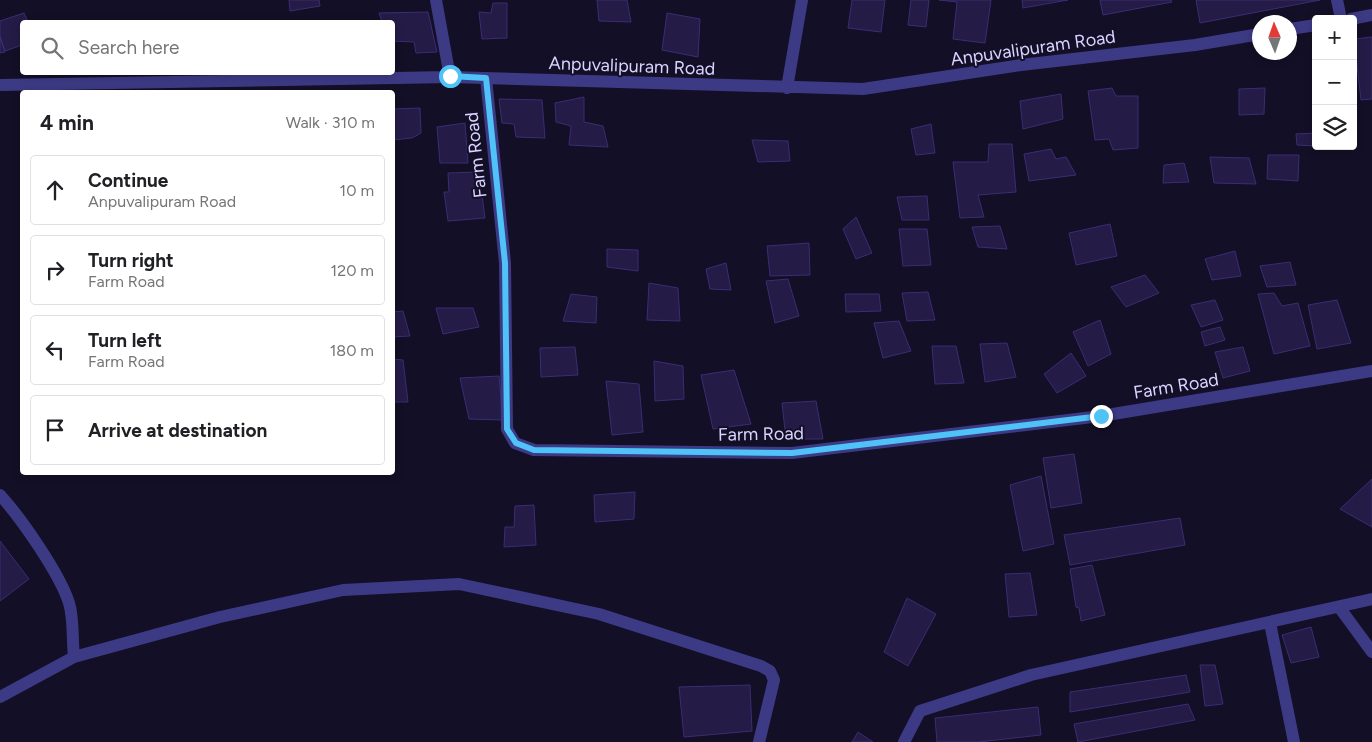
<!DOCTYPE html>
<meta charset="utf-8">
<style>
body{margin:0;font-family:Figtree,sans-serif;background:#f2f2f2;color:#202124}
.controls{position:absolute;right:15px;top:15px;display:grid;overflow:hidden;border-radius:5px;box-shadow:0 2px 8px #0003}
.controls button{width:45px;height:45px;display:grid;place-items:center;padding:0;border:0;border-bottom:1px solid #e0e0e0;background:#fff;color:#202124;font:25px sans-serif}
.compass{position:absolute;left:1252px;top:15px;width:45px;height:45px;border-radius:50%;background:#fff;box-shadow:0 2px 8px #0003;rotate:358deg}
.stop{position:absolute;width:15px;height:15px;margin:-11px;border:4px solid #4fc3f7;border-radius:50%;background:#fff}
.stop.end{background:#4fc3f7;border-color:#fff;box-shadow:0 1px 5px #0008}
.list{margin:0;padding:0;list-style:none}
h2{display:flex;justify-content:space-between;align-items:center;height:65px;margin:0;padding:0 20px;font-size:21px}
h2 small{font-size:16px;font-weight:400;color:#757577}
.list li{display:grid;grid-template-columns:32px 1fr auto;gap:15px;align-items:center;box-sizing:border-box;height:70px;margin:0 10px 10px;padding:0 10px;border:1px solid #e0e0e0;border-radius:5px}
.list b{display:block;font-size:19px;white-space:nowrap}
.list p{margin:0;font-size:16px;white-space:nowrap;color:#757577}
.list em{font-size:16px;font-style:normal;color:#757577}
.icon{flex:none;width:28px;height:28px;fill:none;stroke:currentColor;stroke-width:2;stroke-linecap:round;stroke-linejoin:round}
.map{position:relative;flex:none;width:1372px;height:742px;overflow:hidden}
.search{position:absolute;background:#fff;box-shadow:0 2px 8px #0003;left:20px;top:20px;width:375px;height:55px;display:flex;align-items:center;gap:12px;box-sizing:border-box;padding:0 18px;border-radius:5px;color:#757577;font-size:19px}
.panel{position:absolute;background:#fff;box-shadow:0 2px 8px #0003;left:20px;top:90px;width:375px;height:385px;border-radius:5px}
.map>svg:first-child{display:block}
.building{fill:#241b47;stroke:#3b2d73}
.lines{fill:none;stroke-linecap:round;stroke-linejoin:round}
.minor{stroke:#3d3a85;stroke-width:12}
.route{stroke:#4fc3f7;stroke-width:6}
.labels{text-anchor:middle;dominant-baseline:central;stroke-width:4;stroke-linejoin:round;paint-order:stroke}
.street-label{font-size:18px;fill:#d9d4ff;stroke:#130f26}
</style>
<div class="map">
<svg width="1372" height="742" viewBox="0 0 1372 742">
<rect width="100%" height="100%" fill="#130f26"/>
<path class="building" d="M289,0h30l1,6 -30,5z
M597,0h30l4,22 -32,-1z
M852,0h33l-4,32 -33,-4z
M911,0h18l-3,27 -18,-2z
M939,0h52l-6,43 -32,-4 4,-37z
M1022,0h46l-45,8z
M1100,0h71l1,2 -69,13z
M1196,0h124l-120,23z
M493,3h14v35l-25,1 -3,-27 12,1z
M428,12l9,40 -21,1 -2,-11 -22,-1v-19h-10l-3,-9z
M24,13l4,9h-6v23l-17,6 -5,-15v-15z
M667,13l33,6 -2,38 -36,-7z
M1372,37v62l-11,1 -7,-61z
M0,38l5,14 -5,1z
M1112,88l4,8h22v52l-25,2 -4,-11 -14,1 -7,-49z
M1265,88l-1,26 -25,1v-26z
M1061,94l2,25 -40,10 -3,-28z
M584,97v25l19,4 5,21 -39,-2 2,-19 -15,-4 -1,-19z
M499,99l43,1 3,38 -29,-1 -2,-13 -12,-1z
M420,108l1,25 -9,5 -20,2v-31z
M465,123l3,40h-28l-3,-36z
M931,124l4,29 -19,2 -5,-26z
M1316,133v13l-19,-1 -1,-11z
M752,140l36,1 2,20 -32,1z
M989,144h23l4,48 -38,3 6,22 -24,1 -7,-56h35z
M1051,149l5,10 10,-2 10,18 -47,6 -5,-27z
M1268,155h31l-1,26 -31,-2z
M1210,157l39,1 7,26 -42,-1z
M1184,163l5,19 -26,1 1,-18z
M479,172l6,46 -37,3 -4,-29h5l-1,-19z
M927,196l2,24h-27l-5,-23z
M856,217l16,36 -16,6 -13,-30z
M1110,224l7,32 -41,9 -7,-32z
M1000,226l7,23 -29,-2 -6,-20z
M899,229h28l4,36 -28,1z
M809,243l1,32 -40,1 -3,-30z
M607,249l31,1v21l-31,-4z
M1235,251l6,25 -29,4 -7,-21z
M1290,262l6,23 -29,2 -7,-21z
M726,263l5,27 -21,-1 -4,-20z
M1145,275l14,18 -33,14 -15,-20z
M788,279l11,37 -24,7 -9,-42z
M649,283l29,5 2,33 -33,-1z
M928,292l7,28 -28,1 -5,-28z
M1274,293l8,13 16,-3 12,43 -36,8 -16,-60z
M571,294l26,3 -1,26 -33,-2z
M845,294h34l2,17 -35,1z
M1215,300l8,20 -22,7 -10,-22z
M1337,300l14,43 -34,6 -9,-44z
M436,308h37l6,19 -36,7z
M403,311l7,25 -18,1v-25z
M1100,320l11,34 -23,12 -15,-34z
M899,321l12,30 -28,7 -9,-35z
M1220,327l5,13 -20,6 -4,-14z
M1007,343l9,34 -31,5 -5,-38z
M932,346h24l8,37 -29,1z
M575,347l3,28 -37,2 -1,-29z
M1243,347l7,24 -27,7 -8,-26z
M1071,353l15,23 -29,17 -13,-19z
M392,359l11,1 5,42h-16z
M654,361l29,5 1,33 -29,2z
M734,370l17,54 -38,5 -12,-54z
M499,376l4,44 -34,-1 -9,-41z
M606,381l33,3 4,48 -31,3z
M816,401l7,38h-37l-4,-36z
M1074,454l8,49 -31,5 -8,-50z
M1041,476l13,68 -31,7 -13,-66z
M1372,479v48l-32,-18z
M635,492l-1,27 -39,3 -1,-27z
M534,505l2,40 -32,2 1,-20h9l1,-21z
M1180,518l5,27 -115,20 -6,-30z
M0,541l29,38 -29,22z
M1092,565l13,50 -24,6 -2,-13 -3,-1 -6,-38z
M1030,573l7,42 -28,2 -4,-43z
M907,598l29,16 -28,52 -24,-14z
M1311,627l8,30 -28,6 -9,-28z
M1200,665h15l8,39 -18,2z
M1186,675l4,17 -120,20v-20z
M750,685l2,46 -68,6 -5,-50z
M1188,704l7,16 -117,22 -4,-18z
M1038,707l3,28 -63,7h-41l-2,-24z
M858,732l15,10h-21z"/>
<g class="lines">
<path class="minor" d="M436,0l14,77
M1337,0l4,19
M1351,19l21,-4
M1290,29l26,-4
M486,78l19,185 2,166 8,14 19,7 258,3 309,-37 271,-45
M0,85l450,-8 413,12 158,-24 174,-20 65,-11
M787,88l15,-88
M0,495c21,23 60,79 69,108 5,16 3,37 5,54
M1339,607l33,45
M1270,623l24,119
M0,697l74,-40 146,-40 123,-27 116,-6 140,30 162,52 9,5 4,9 -15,62
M904,742l16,-31 111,-36 341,-76"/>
</g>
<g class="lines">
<path class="route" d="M450,76l36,2 19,185 2,166 9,14 18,7 258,3 309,-37"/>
</g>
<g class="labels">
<g class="street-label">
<text transform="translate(1033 48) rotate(-8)">Anpuvalipuram Road</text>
<text transform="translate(632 66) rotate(2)">Anpuvalipuram Road</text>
<text transform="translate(476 155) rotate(-96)">Farm Road</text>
<text transform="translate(1176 386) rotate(-9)">Farm Road</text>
<text transform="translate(761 434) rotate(-1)">Farm Road</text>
</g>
</g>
</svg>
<div class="controls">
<button>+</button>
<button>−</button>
<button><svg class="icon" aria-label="layers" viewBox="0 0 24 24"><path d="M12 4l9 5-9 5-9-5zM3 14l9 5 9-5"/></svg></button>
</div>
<svg class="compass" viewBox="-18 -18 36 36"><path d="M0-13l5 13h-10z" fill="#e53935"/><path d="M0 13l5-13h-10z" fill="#757577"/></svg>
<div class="stop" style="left:450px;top:76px"></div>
<div class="stop end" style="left:1101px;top:416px"></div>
<div class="search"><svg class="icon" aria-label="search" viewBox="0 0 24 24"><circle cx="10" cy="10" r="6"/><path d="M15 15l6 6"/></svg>Search here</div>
<section class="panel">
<h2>4 min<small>Walk · 310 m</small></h2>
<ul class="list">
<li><svg class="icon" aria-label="ahead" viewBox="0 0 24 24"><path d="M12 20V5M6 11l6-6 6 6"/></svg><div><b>Continue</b><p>Anpuvalipuram Road</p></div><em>10 m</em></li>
<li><svg class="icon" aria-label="right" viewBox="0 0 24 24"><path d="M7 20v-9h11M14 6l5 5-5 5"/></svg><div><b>Turn right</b><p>Farm Road</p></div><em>120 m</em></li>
<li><svg class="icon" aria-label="left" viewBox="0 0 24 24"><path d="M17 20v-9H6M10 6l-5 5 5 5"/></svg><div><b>Turn left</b><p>Farm Road</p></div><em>180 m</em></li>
<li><svg class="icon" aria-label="arrive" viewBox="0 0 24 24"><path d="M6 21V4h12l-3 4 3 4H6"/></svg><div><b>Arrive at destination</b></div></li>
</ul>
</section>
</div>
